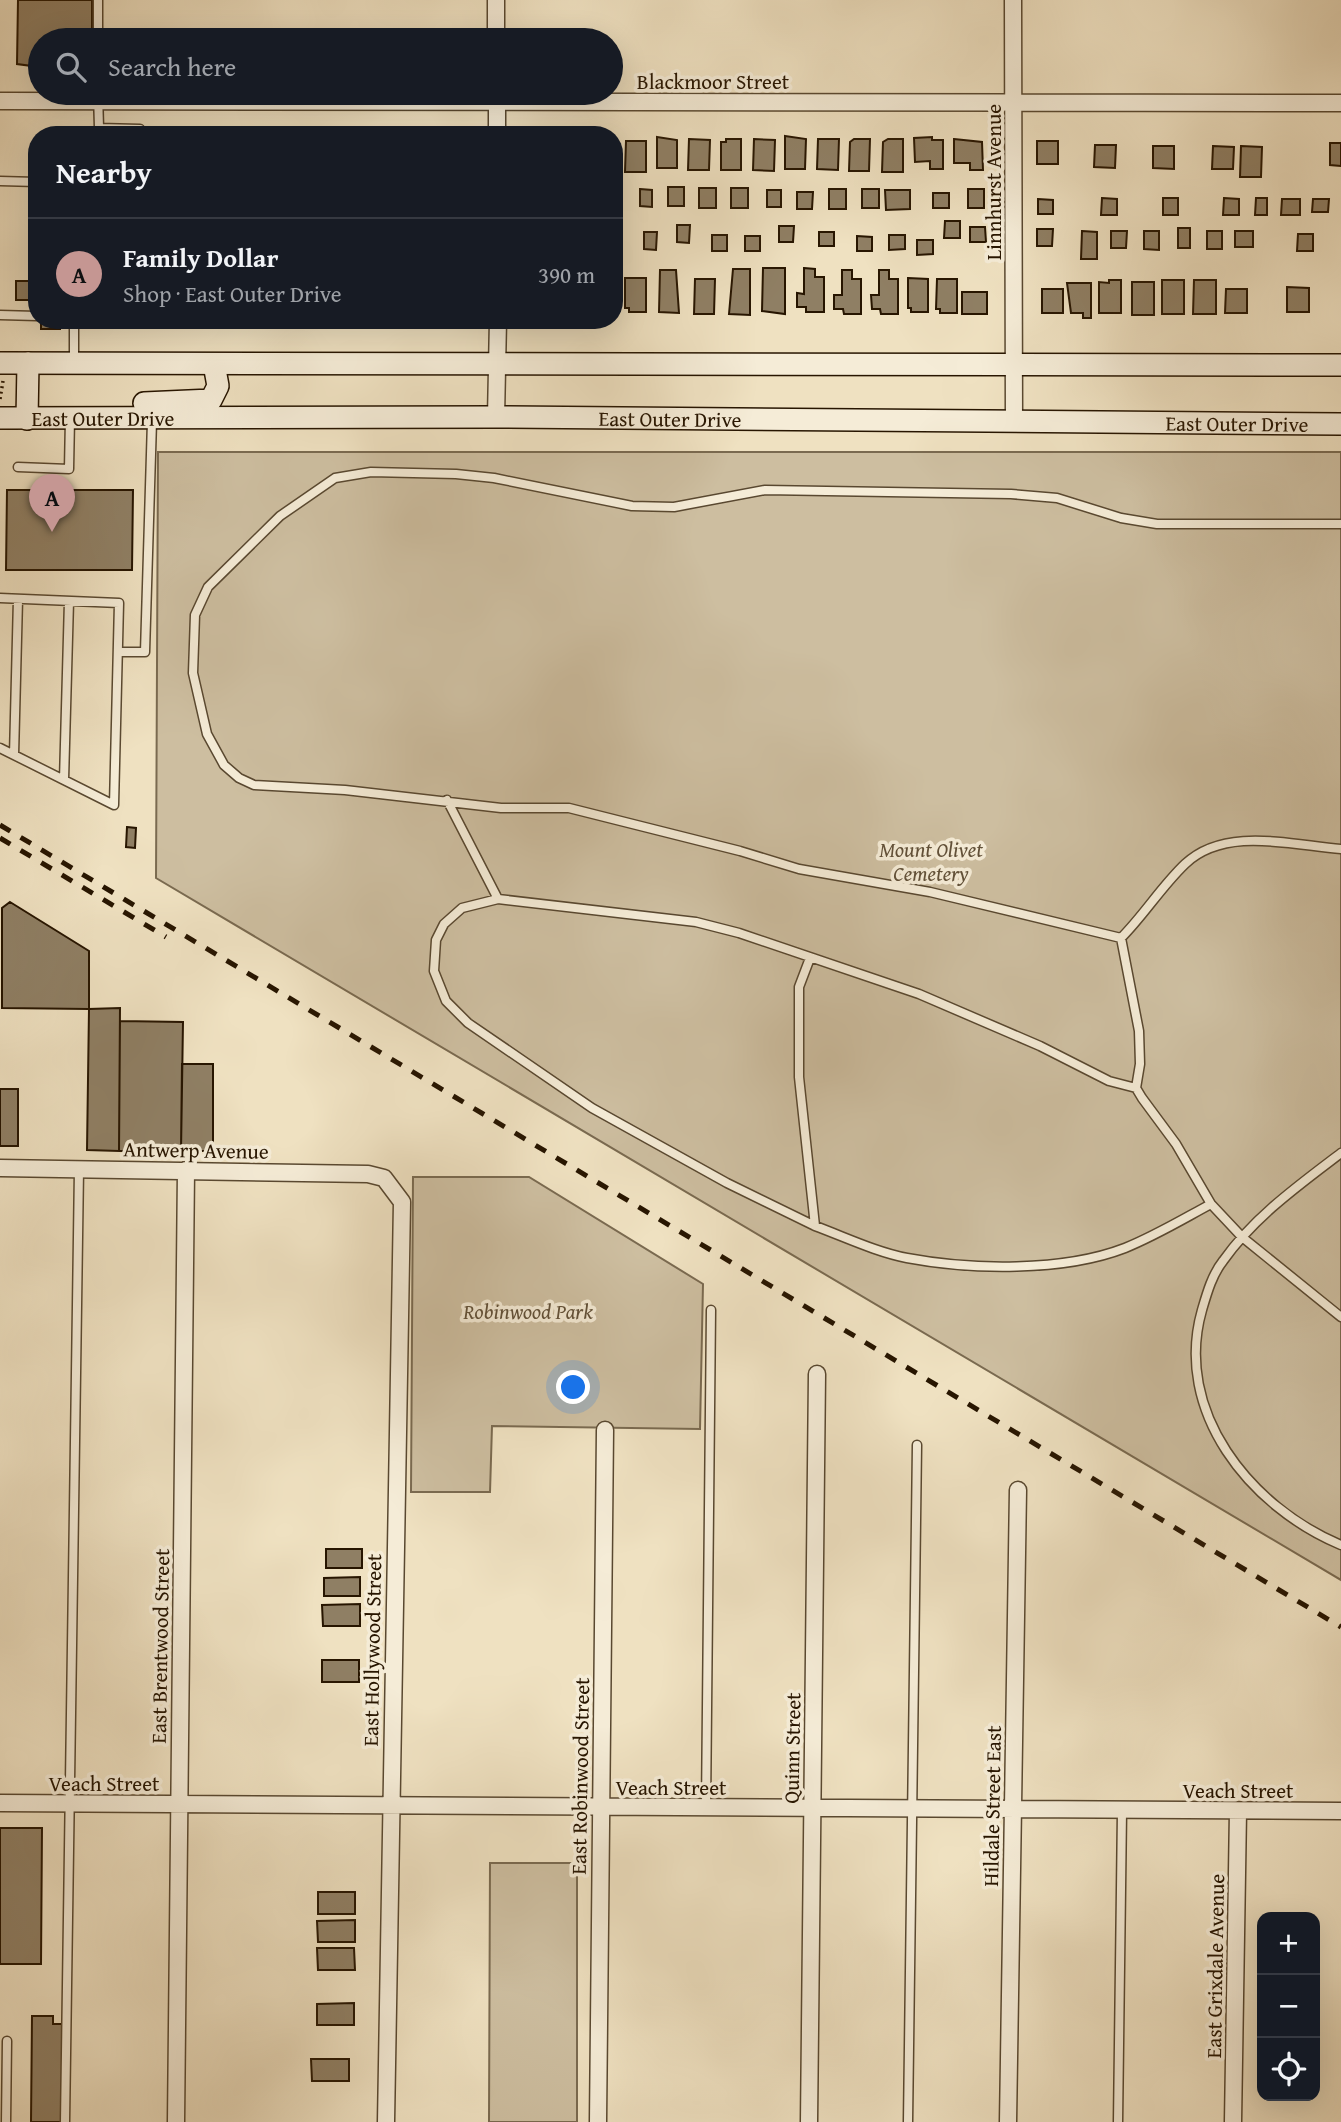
<!DOCTYPE html>
<meta charset="utf-8">
<style>
body{margin:0;font-family:"Gentium Book Plus",serif;background:#242831;color:#f1f3f6}
.controls{position:absolute;right:21px;bottom:21px;display:grid;overflow:hidden;border-radius:14px;box-shadow:0 7px 28px #0002}
.controls button{width:63px;height:63px;display:grid;place-items:center;padding:0;border:0;border-bottom:2px solid #363941;background:#171b24;color:#f1f3f6;font:35px sans-serif}
.you{position:absolute;left:574px;top:1388px;width:24px;height:24px;margin:-18px;border:5px solid #fff;border-radius:50%;background:#1a73e8;box-shadow:0 0 0 10px #1a73e833}
.badge{display:grid;place-items:center;width:46px;height:46px;border-radius:50%;background:#c59692;color:#111;font-size:23px;font-weight:700}
.pin{position:absolute;translate:-50% -58px;filter:drop-shadow(0 2px 4px #0008)}
.pin::after{content:'';position:absolute;top:37px;width:24px;height:21px;background:inherit;clip-path:polygon(0 0,100% 0,50% 100%)}
.list{margin:0;padding:0;list-style:none}
h2{display:flex;justify-content:space-between;align-items:center;height:91px;margin:0;padding:0 28px;font-size:30px}
h2 small{font-size:23px;font-weight:400;color:#9ea1a6}
.list li{display:grid;grid-template-columns:46px 1fr auto;gap:21px;align-items:center;box-sizing:border-box;height:112px;padding:0 28px;border-top:2px solid #363941}
.list b{display:block;font-size:26px;white-space:nowrap}
.list p{margin:0;font-size:23px;white-space:nowrap;color:#9ea1a6}
.list em{font-size:23px;font-style:normal;color:#9ea1a6}
.icon{flex:none;width:38px;height:38px;fill:none;stroke:currentColor;stroke-width:2;stroke-linecap:round;stroke-linejoin:round}
.map{position:relative;flex:none;width:1341px;height:2122px;overflow:hidden}
.search{position:absolute;background:#171b24;box-shadow:0 7px 28px #0002;left:28px;top:28px;width:595px;height:77px;display:flex;align-items:center;gap:18px;box-sizing:border-box;padding:0 24px;border-radius:38px;color:#9ea1a6;font-size:26px}
.panel{position:absolute;background:#171b24;box-shadow:0 7px 28px #0002;left:28px;top:126px;width:595px;height:203px;border-radius:28px}
.map>svg:first-child{display:block}
.green{fill:#cdbea0;stroke:#7a6a50;stroke-width:2}
.building{fill:#8f7f64;stroke:#271500;stroke-width:2}
.lines{fill:none;stroke-linecap:round;stroke-linejoin:round}
.lane-casing{stroke:#594830;stroke-width:11}
.street-casing{stroke:#594830;stroke-width:19}
.secondary-casing{stroke:#271500;stroke-width:24}
.path{stroke:#271500;stroke-width:3.5;stroke-dasharray:2 3.5;stroke-linecap:butt}
.lane{stroke:#f5ecd7;stroke-width:8}
.street{stroke:#f5ecd7;stroke-width:16}
.secondary{stroke:#f5ecd7;stroke-width:21}
.rail{stroke:#271500;stroke-width:5;stroke-dasharray:12 12;stroke-linecap:butt}
.labels{text-anchor:middle;dominant-baseline:central;stroke-width:7;stroke-linejoin:round;paint-order:stroke}
.street-label{font-size:21px;fill:#271500;stroke:#f5ecd7}
.park-label{font-size:21px;font-style:italic;fill:#615038;stroke:#f5ecd7}
</style>
<div class="map">
<svg width="1341" height="2122" viewBox="0 0 1341 2122">
<rect width="100%" height="100%" fill="#efe1c1"/>
<filter id="stains"><feTurbulence type="fractalNoise" baseFrequency=".00286" numOctaves="4"/><feColorMatrix values="0 0 0 0 .2 0 0 0 0 .09 0 0 0 0 .02 0 0 0 .5 -.17"/></filter>
<radialGradient id="worn" r=".72"><stop offset=".6" stop-color="#630" stop-opacity="0"/><stop offset="1" stop-color="#630" stop-opacity=".3"/></radialGradient>
<path class="green" d="M158,452h1183v1128l-1185,-702z
M413,1177h116l174,107 -3,145 -208,-3 -2,66h-79z
M490,1863h87v259h-88z"/>
<path class="building" d="M18,0h74v40h-52v27l-23,-3z
M261,32h21v8h-21z
M323,32h21v8h-21z
M419,32h21v8h-21z
M197,33h21v7h-21z
M228,33h21v7h-21z
M293,33h21v7h-21z
M356,33h21v7h-21z
M409,33v7h-21v-6z
M450,33h21v7h-21z
M785,136l21,3 -1,30h-20z
M657,137l20,3v28h-20z
M932,137v3h11v29h-13v-8l-15,1 -1,-24z
M689,139l21,1 -1,30h-21z
M726,139h15v31h-20v-28h5z
M754,139l21,1 -1,31 -21,-1z
M818,139h21l-1,31 -21,-1z
M854,139h16l-1,32h-20l1,-29z
M888,139h15v33h-21l1,-30z
M954,139l28,3 1,28h-13v-7h-16z
M626,141h20v31h-21z
M1037,141h21v23h-21z
M1330,143h11v23l-11,-1z
M1095,145h21l-1,23 -21,-1z
M1153,146h21v23l-21,-1z
M1213,146l21,1 -1,22h-21z
M1241,146l21,1 -1,30h-21z
M668,187h16v19h-16z
M699,188h17v20h-17z
M731,188h17v20h-17z
M640,189l12,1v17l-12,-1z
M829,189h17v20h-17z
M862,189h17v19h-17z
M968,189h16v19h-16z
M614,190h5v17h-5z
M767,190h14v17h-14z
M885,190h25v19l-24,1z
M797,192h16l-1,17h-15z
M933,193h16v15h-16z
M1102,198l15,1v16h-16z
M1163,198h15v17h-15z
M1224,198l15,1v16h-16z
M1256,198h11v17h-12z
M1038,199l15,1v14h-15z
M1282,199h18v16h-19z
M1313,199h16l-1,13h-16z
M945,221h15v17h-16z
M677,225h13l-1,18 -12,-1z
M779,226h15l-1,16h-14z
M614,227l7,1 -1,17h-6z
M970,227h15l1,15h-16z
M1178,228h12v20h-12z
M1037,229h16l-1,17h-15z
M1082,231l15,1v27h-16z
M1111,231h16l-1,17h-15z
M1144,231h15v19l-15,-1z
M1207,231h15v18h-15z
M1235,231h18v16h-18z
M644,232h13l-1,18 -12,-1z
M819,232h15v14h-15z
M1298,234h15v17h-16z
M712,235h15v16h-15z
M889,235h16v14l-16,1z
M745,236h15v15h-15z
M857,236l15,1v14h-15z
M917,240h16v14l-16,1z
M763,268h22v46l-23,-3z
M804,268l11,1v8h9v35h-18v-5h-9v-14l7,1z
M733,269h17v46l-21,-1z
M660,270h16l3,43 -20,-1z
M842,270h10v9h9v35h-17l-1,-5h-9v-14h8z
M879,270h10v9h9v35h-17l-1,-5h-8l-1,-14h8z
M625,278h21v34h-17v-4h-4z
M908,278l20,1v33h-17v-4h-3z
M695,279h20l-1,35h-20z
M937,279h20v34h-17v-4h-4z
M1109,280h12v33h-22v-31l10,1z
M1162,280h22v34h-22z
M1194,280h22v34h-23z
M16,281h16v19h-16z
M1132,282h22v33h-22z
M1067,283h24v35h-8v-5h-12z
M1287,287l22,1v24h-22z
M1042,289h21v24h-21z
M1226,289h21v24h-22z
M962,292h25v22h-25z
M41,320h19v9h-19z
M7,490h126l-1,80h-126z
M127,827l9,1 -1,20 -9,-1z
M10,902l79,49v58l-87,-1v-100z
M120,1008l-1,143 -32,-1 2,-141z
M120,1021l63,1 -2,129h-62z
M182,1064h31v87h-32z
M0,1089h18v57h-18z
M326,1549h36v19h-36z
M360,1577v19h-36v-18z
M360,1604v22h-37l-1,-21z
M322,1660h37v22h-37z
M0,1828h42l-1,136h-41z
M318,1892h37v22h-37z
M355,1920v22h-37l-1,-21z
M317,1948h37l1,22h-37z
M354,2003v22h-37v-21z
M32,2016h21v8h10v98h-32z
M311,2059h38v22h-37z"/>
<g class="lines">
<g class="lane-casing">
<path id="lane" d="M98,0v40
M98,93l1,35
M99,135v-7l41,1v6
M0,181l37,1
M35,233l1,-51
M0,315l37,1
M74,360v-40
M18,467l51,2 1,-51
M0,598l119,5 -5,202 -114,-57
M118,652h27l7,-231
M14,755l4,-156
M64,780l5,-179
M447,800l51,99
M1341,849c-50,-4 -116,-23 -156,15 -24,23 -41,51 -64,74l18,93 1,33 -4,24 6,10 34,46 35,60 31,33 99,80
M1121,938l-191,-46 -131,-23 -59,-18 -171,-43h-68l-156,-18 -91,-5 -15,-7 -15,-13 -17,-31 -14,-61 2,-58 13,-28 72,-71 55,-38 36,-6 85,2 38,4 138,28 42,1 91,-17 246,4 46,4 64,20 36,6h184
M810,958l-11,29v90l16,149c30,11 61,26 92,32 64,12 156,14 218,-10 30,-12 58,-29 86,-44
M1341,1153c-42,32 -87,64 -118,108 -11,14 -16,32 -21,49 -29,101 48,197 139,235
M815,1226l-88,-43 -135,-75 -124,-85 -22,-22 -12,-30 2,-31 8,-16 18,-16 36,-9 198,23 43,11 180,61 121,52 69,35 27,7
M706,1808l5,-498
M6,2122l1,-81
M65,2122l14,-953
M908,2122l9,-677
M1118,2122l4,-311"/>
</g>
<g class="street-casing">
<path id="street" d="M496,0v40
M1013,0l1,423
M497,93v42
M0,101l1341,2
M496,417l2,-97
M0,1168l368,6 16,4 18,24 -16,920
M0,1803l1341,8
M176,2122l10,-952
M598,2122l7,-692
M809,2122l8,-748
M1008,2122l10,-632
M1233,2122l5,-311"/>
</g>
<g class="secondary-casing">
<g id="secondary">
<path d="M0,363l1341,2"/>
<path d="M144,403l67,-3 7,-14 -4,-22"/>
<path id="s1" d="M0,418l496,-1 845,7"/>
<path d="M27,419l1,-56"/>
</g>
</g>
<path class="path" d="M0,399l3,-18"/>
<use href="#lane" class="lane"/>
<use href="#street" class="street"/>
<use href="#secondary" class="secondary"/>
<path class="rail" d="M0,825l1341,802
M0,838l166,99"/>
</g>
<g class="labels">
<g class="street-label">
<text x="713" y="81">Blackmoor Street</text>
<text transform="translate(993 182) rotate(-90)">Linnhurst Avenue</text>
<text stroke="none"><textPath href="#s1" startOffset="103">East Outer Drive</textPath></text>
<text stroke="none"><textPath href="#s1" startOffset="670">East Outer Drive</textPath></text>
<text stroke="none"><textPath href="#s1" startOffset="1237">East Outer Drive</textPath></text>
<text transform="translate(196 1150) rotate(1)">Antwerp Avenue</text>
<text transform="translate(160 1646) rotate(-89)">East Brentwood Street</text>
<text transform="translate(372 1650) rotate(-89)">East Hollywood Street</text>
<text transform="translate(792 1748) rotate(-89)">Quinn Street</text>
<text transform="translate(580 1776) rotate(-89)">East Robinwood Street</text>
<text x="104" y="1783">Veach Street</text>
<text x="671" y="1787">Veach Street</text>
<text x="1238" y="1790">Veach Street</text>
<text transform="translate(992 1806) rotate(-89)">Hildale Street East</text>
<text transform="translate(1215 1966) rotate(-89)">East Grixdale Avenue</text>
</g>
<g class="park-label">
<text x="931" y="849">Mount Olivet<tspan x="931" dy="24">Cemetery</tspan></text>
<text x="528" y="1311">Robinwood Park</text>
</g>
</g>
<rect width="100%" height="100%" filter="url(#stains)"/>
<rect width="100%" height="100%" fill="url(#worn)"/>
</svg>
<div class="controls">
<button>+</button>
<button>−</button>
<button><svg class="icon" aria-label="locate" viewBox="0 0 24 24"><circle cx="12" cy="12" r="6"/><path d="M12 2v4M12 18v4M2 12h4M18 12h4"/></svg></button>
</div>
<div class="you"></div>
<div class="pin badge" style="left:52px;top:532px">A</div>
<div class="search"><svg class="icon" aria-label="search" viewBox="0 0 24 24"><circle cx="10" cy="10" r="6"/><path d="M15 15l6 6"/></svg>Search here</div>
<section class="panel">
<h2>Nearby<small></small></h2>
<ul class="list">
<li><span class="badge">A</span><div><b>Family Dollar</b><p>Shop · East Outer Drive</p></div><em>390 m</em></li>
</ul>
</section>
</div>
